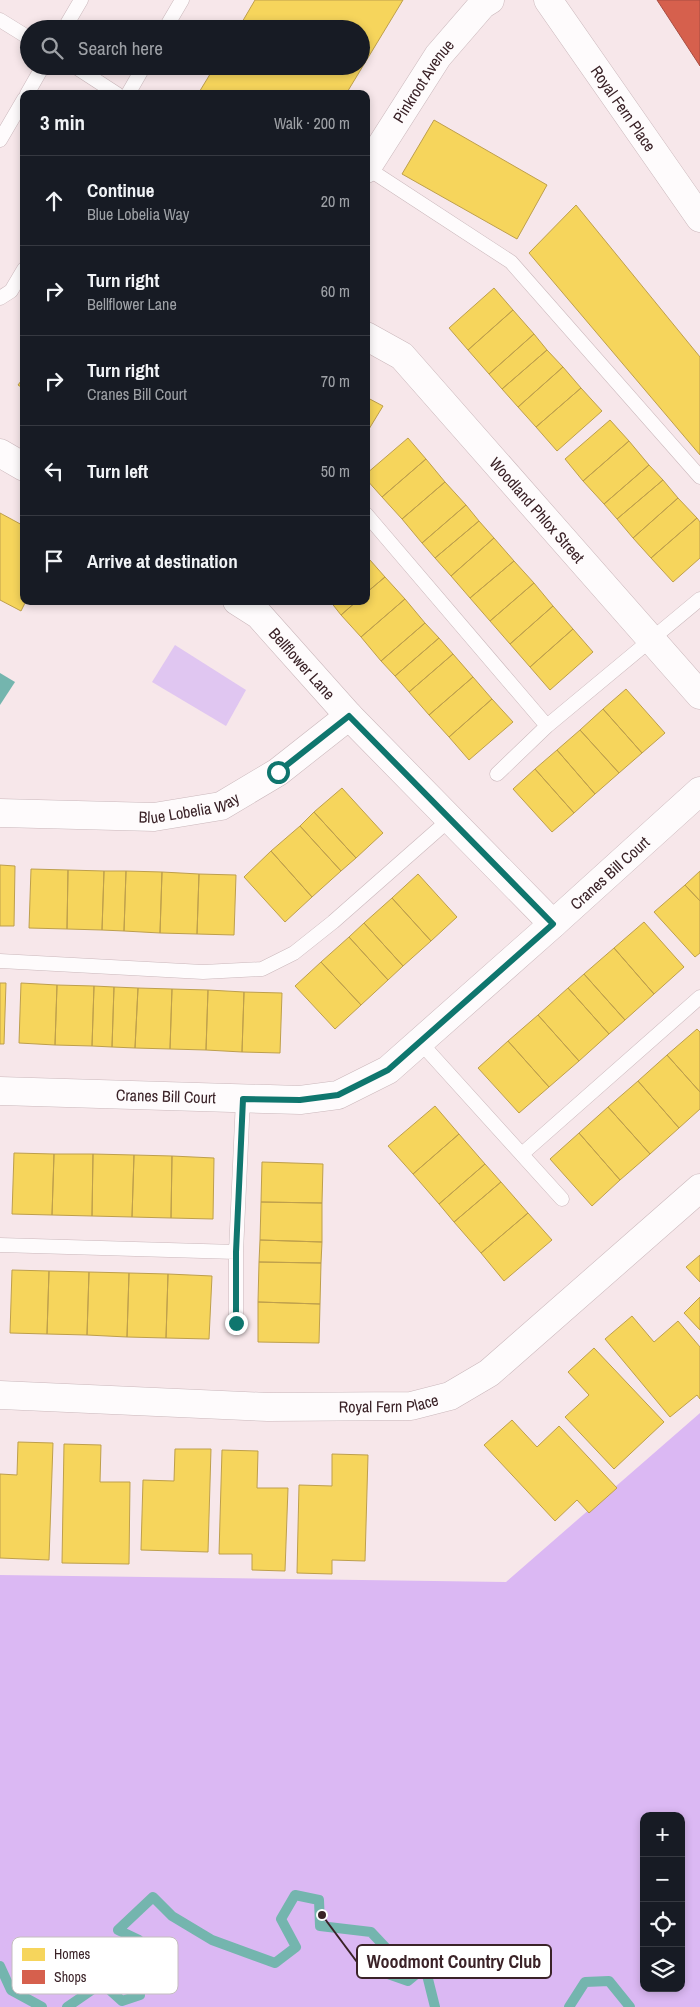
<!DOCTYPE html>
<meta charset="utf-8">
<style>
body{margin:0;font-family:"Archivo Narrow",sans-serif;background:#242831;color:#f1f3f6}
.controls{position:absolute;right:15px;bottom:15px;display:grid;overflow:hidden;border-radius:10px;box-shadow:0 2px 8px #0003}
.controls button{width:45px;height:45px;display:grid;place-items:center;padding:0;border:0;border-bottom:1px solid #363941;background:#171b24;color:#f1f3f6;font:25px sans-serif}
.stop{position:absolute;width:15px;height:15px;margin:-11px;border:4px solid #0f766e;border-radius:50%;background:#fff}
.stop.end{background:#0f766e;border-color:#fff;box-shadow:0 1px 5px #0008}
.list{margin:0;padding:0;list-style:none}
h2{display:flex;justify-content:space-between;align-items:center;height:65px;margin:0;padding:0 20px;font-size:21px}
h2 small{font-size:16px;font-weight:400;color:#9ea1a6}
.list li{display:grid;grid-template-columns:32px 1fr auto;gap:15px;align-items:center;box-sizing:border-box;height:90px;padding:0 20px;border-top:1px solid #363941}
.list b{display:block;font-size:19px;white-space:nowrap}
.list p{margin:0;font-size:16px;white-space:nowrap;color:#9ea1a6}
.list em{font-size:16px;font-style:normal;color:#9ea1a6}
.icon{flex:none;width:28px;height:28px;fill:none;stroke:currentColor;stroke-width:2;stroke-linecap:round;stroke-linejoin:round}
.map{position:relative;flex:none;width:700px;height:2007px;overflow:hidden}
.search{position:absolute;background:#171b24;box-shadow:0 2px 8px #0003;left:20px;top:20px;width:350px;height:55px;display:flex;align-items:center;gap:12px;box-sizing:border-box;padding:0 18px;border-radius:28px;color:#9ea1a6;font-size:19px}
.panel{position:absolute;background:#171b24;box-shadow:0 2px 8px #0003;left:20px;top:90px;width:350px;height:515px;border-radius:10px}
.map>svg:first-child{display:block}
.green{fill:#e0c6f1}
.forest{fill:#dbb8f3;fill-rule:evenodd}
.water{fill:#74b5ae}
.homes{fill:#f6d55c;stroke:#be9f4c}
.shops{fill:#d6604d;stroke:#a74d42}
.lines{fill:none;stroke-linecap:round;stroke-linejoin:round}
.stream{stroke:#74b5ae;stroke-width:10}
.lane-casing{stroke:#cab7bb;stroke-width:15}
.street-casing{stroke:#cab7bb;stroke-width:29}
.lane{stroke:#fefbfc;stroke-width:14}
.street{stroke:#fefbfc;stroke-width:28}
.route{stroke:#0f766e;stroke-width:6}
.labels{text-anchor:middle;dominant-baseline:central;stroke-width:5;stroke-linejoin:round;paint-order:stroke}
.street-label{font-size:16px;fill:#3a2227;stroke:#fff}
.key{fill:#fff;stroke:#c4bdbe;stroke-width:1}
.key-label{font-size:14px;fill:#3a2227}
.leader{fill:none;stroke:#3a2227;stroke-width:2}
.callout-dot{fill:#3a2227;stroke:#fff;stroke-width:2}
.callout{fill:#fff;stroke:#3a2227;stroke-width:2}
.callout-label{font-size:18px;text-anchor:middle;font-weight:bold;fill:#3a2227}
</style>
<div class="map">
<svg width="700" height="2007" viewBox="0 0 700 2007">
<rect width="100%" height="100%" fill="#f7e7ea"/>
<path class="green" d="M175,645l71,45 -20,36 -74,-44z"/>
<path class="forest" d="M700,1413v594h-700v-432l506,7zM644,1816h37v172h-37z"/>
<path class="water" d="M0,673l15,9 -15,23z"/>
<path class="homes" d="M255,0h148l-57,94h-148l17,-28h146v-37h-123z
M434,120l113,65 -30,54 -115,-65z
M576,205l124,152v98l-171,-202z
M494,288l19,22 -45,40 -19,-22z
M513,310l21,24 -45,40 -21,-24z
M534,334l13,16 -45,39 -13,-15z
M547,350l16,17 -45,40 -16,-18z
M563,367l18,21 -45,39 -18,-20z
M24,377v12l-6,-4z
M581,388l21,23 -45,40 -21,-24z
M366,397l17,9 -17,28z
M610,420l19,21 -46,40 -18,-22z
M408,438l18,21 -44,38 -16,-18v-5z
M629,441l20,24 -45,39 -21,-23z
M426,459l19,23 -43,37 -20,-22z
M649,465l14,15 -46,39 -13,-15z
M663,480l15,18 -45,40 -16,-19z
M445,482l21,23 -44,38 -20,-24z
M678,498l19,20 -46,40 -18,-20z
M466,505l13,16 -44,37 -13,-15z
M0,513l24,13v75h2l-5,10 -21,-11z
M697,518l3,4v36l-27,24 -22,-24z
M479,521l15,17 -43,38 -16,-18z
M494,538l20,23 -44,37 -19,-22z
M370,560l15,17 -19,16v-30z
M514,561l20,22 -44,38 -20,-23z
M385,577l20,22 -44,38 -20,-22 16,-14h9v-8z
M534,583l19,23 -43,38 -20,-23z
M405,599l20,24 -44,38 -20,-24z
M330,601h27l-16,14z
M553,606l20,23 -43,38 -20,-23z
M425,623l14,15 -44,38 -14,-15z
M573,629l20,23 -43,38 -20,-23z
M439,638l14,16 -44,38 -14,-16z
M453,654l20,23 -44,38 -20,-23z
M473,677l19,22 -43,38 -20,-22z
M626,689l39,44 -23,20 -39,-44z
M492,699l21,23 -44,38 -20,-23z
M603,709l39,44 -23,20 -39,-43z
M580,730l39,43 -24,21 -38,-44z
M557,750l38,44 -21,19 -39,-44z
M535,769l39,44 -22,19 -39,-43z
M342,788l41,45 -27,25 -42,-46z
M314,812l42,46 -15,13 -41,-45z
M300,826l41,45 -29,26 -41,-46z
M271,851l41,46 -27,25 -41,-45z
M0,865l15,1 -1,60h-14z
M31,869l37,1 -1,59 -38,-1z
M68,870l36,1 -2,59 -35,-1z
M104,871h22l-2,60 -22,-1z
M126,871l36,1 -2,61 -36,-2z
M700,871v30l-15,-16z
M162,872l37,2 -2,60 -37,-1z
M199,874l37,1 -2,60 -37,-1z
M418,874l39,43 -26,24 -39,-43z
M685,885l15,16v52l-5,4 -41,-45z
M392,898l39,43 -28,25 -39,-43z
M644,922l40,45 -30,27 -40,-46z
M364,923l39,43 -15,14 -39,-43z
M349,937l39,43 -27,25 -40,-43z
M614,948l40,46 -29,26 -41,-46z
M321,962l40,43 -26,24 -40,-43z
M584,974l41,46 -16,14 -41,-46z
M0,983h6l-2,61h-4z
M21,983l36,2 -2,60 -36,-2z
M57,985l37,1 -2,60 -37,-1z
M94,986l20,1 -2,60 -20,-1z
M114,987l24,1 -3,60 -23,-1z
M138,988l34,1 -2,60 -35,-1z
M568,988l41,46 -30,27 -41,-46z
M172,989l36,1 -2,60 -36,-1z
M208,990l36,2 -2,60 -36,-2z
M244,992l38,1 -2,60 -38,-1z
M538,1015l41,46 -30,26 -41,-46z
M697,1029l3,3v60l-33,-37z
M508,1041l41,46 -30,26 -41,-45z
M667,1055l33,37v17l-21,19 -41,-47z
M638,1081l41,47 -29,26 -42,-47z
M435,1106l24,28 -46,40 -25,-28z
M608,1107l42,47 -30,26 -41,-47z
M579,1133l41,47 -28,26 -42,-47z
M459,1134l26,30 -46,40 -26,-30z
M14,1153l40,1 -2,61 -40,-1z
M54,1154h39l-1,62 -40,-1z
M93,1154l41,1 -2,62 -40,-1z
M134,1155l38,1 -1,62 -39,-1z
M172,1156l42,2 -1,61 -42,-1z
M262,1162l61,2 -1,39 -61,-1z
M485,1164l16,18 -47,40 -15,-18z
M501,1182l27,31 -47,40 -27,-31z
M261,1202l61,1v39l-62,-2z
M528,1213l24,27 -48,41 -23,-28z
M260,1240l62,2 -1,21 -62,-1z
M700,1255v27l-14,-15z
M259,1262l62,1 -1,41 -62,-2z
M12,1270l37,1 -2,63 -37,-1z
M49,1271l40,1 -2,63 -40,-1z
M89,1272l40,1 -2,64 -40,-2z
M129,1273l39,1 -2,64 -39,-1z
M168,1274l44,2 -3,63 -43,-1z
M700,1297v33l-16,-17z
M258,1302l62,2 -1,39 -61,-1z
M632,1316l22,26 24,-21 22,26v52l-3,-4 -27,22 -65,-78z
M594,1348l70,74 -50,47 -49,-52 24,-22 -21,-23z
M512,1420l25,27 22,-21 58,62 -28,25 -12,-13 -22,21 -71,-76z
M18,1442l35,1 -4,117 -49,-2v-84l17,1z
M64,1444l37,1 -1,37h30l-1,82 -67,-1z
M175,1449h36l-3,103 -67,-2 2,-70 31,1z
M222,1450l36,1 -1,37h31l-3,83 -33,-1v-16h-33z
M332,1454l36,1 -3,106 -33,-1v14l-35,-1 2,-88 33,1z"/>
<path class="shops" d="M657,0h43v66z"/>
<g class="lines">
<path class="stream" d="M0,1966l11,24 31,17
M67,2007l35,-24 20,18 18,-6 -1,-55 -21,-10 35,-33 19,19 40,24 63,23 21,-16 -15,-28 14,-24 24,5 1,26 51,6 15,16 2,26 20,7 17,-14 10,40
M569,2007l16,-25 24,-1 21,26"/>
<g class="lane-casing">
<path id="lane" d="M0,20l29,18
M64,29l17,-29
M165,29l17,-29
M74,66l43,28
M27,94l16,-28
M128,94l16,-28
M0,140l24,-41
M367,168l144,94 189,215
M0,298l11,-7 13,-22
M366,514l181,212
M497,774l50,-48 153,-127
M0,961l203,11 59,-3 32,-16 39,-31 117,-103
M420,1042l142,157
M522,1154l178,-157
M0,1245l236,7
M236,1323v-71l7,-153"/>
</g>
<g class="street-casing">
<g id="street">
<path id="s1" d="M548,0l152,218"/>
<path id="s2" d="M366,169l72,-113 44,-51 8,-5"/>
<path id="s3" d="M366,336l36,20 298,339"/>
<path d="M0,453l24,14"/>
<path id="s4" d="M237,601l22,14 90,101 204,208"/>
<path id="s5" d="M0,813l154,4 67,-11 57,-34 71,-56"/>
<path id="s6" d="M0,1091l300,9 38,-5 50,-25 165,-146 147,-133"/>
<path id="s7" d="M0,1395l268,12 143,-1 39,-10 39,-23 211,-185"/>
</g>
</g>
<use href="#lane" class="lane"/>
<use href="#street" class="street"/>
</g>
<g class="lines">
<path class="route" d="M236,1323v-71l7,-153 57,1 38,-5 50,-25 165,-146 -204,-208 -71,56"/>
</g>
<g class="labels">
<g class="street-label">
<text stroke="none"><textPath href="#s2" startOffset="105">Pinkroot Avenue</textPath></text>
<text stroke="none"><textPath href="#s1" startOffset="132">Royal Fern Place</textPath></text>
<text stroke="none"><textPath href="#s3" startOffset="246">Woodland Phlox Street</textPath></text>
<text stroke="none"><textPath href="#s4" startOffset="91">Bellflower Lane</textPath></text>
<text stroke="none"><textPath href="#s5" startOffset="190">Blue Lobelia Way</textPath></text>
<text stroke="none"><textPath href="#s6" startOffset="691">Cranes Bill Court</textPath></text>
<text stroke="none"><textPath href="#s6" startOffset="166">Cranes Bill Court</textPath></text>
<text stroke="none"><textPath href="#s7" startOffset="389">Royal Fern Place</textPath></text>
</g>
</g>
<rect x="12" y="1937" width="166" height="57" rx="8" class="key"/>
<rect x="22" y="1948" width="23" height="13" fill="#f6d55c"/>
<rect x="22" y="1970" width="23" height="14" fill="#d6604d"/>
<g class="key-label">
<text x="54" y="1959">Homes</text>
<text x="54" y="1982">Shops</text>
</g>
<path class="leader" d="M322 1915L357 1962"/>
<circle class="callout-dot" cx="322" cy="1915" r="5"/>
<rect class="callout" x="357" y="1945" width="194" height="33" rx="5"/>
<g class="callout-label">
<text x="454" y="1968">Woodmont Country Club</text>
</g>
</svg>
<div class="controls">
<button>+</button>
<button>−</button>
<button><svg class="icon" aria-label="locate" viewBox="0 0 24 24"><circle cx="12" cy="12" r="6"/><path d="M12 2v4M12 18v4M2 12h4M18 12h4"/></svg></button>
<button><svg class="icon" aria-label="layers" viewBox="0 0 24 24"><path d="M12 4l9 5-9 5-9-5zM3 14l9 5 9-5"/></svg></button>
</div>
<div class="stop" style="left:278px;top:772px"></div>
<div class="stop end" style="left:236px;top:1323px"></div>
<div class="search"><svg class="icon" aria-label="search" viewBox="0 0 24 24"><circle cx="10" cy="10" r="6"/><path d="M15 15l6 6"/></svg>Search here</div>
<section class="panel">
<h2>3 min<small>Walk · 200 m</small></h2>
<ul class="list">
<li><svg class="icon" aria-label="ahead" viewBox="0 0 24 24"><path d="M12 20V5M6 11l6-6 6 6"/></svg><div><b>Continue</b><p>Blue Lobelia Way</p></div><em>20 m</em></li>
<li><svg class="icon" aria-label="right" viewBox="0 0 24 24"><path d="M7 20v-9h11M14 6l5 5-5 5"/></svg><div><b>Turn right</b><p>Bellflower Lane</p></div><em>60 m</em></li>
<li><svg class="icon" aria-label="right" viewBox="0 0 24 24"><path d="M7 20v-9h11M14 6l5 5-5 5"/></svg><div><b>Turn right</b><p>Cranes Bill Court</p></div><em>70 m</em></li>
<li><svg class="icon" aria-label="left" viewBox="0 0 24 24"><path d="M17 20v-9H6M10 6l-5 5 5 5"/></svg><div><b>Turn left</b></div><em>50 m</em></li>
<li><svg class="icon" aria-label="arrive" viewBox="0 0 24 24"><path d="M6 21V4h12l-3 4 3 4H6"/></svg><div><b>Arrive at destination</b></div></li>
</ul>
</section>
</div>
